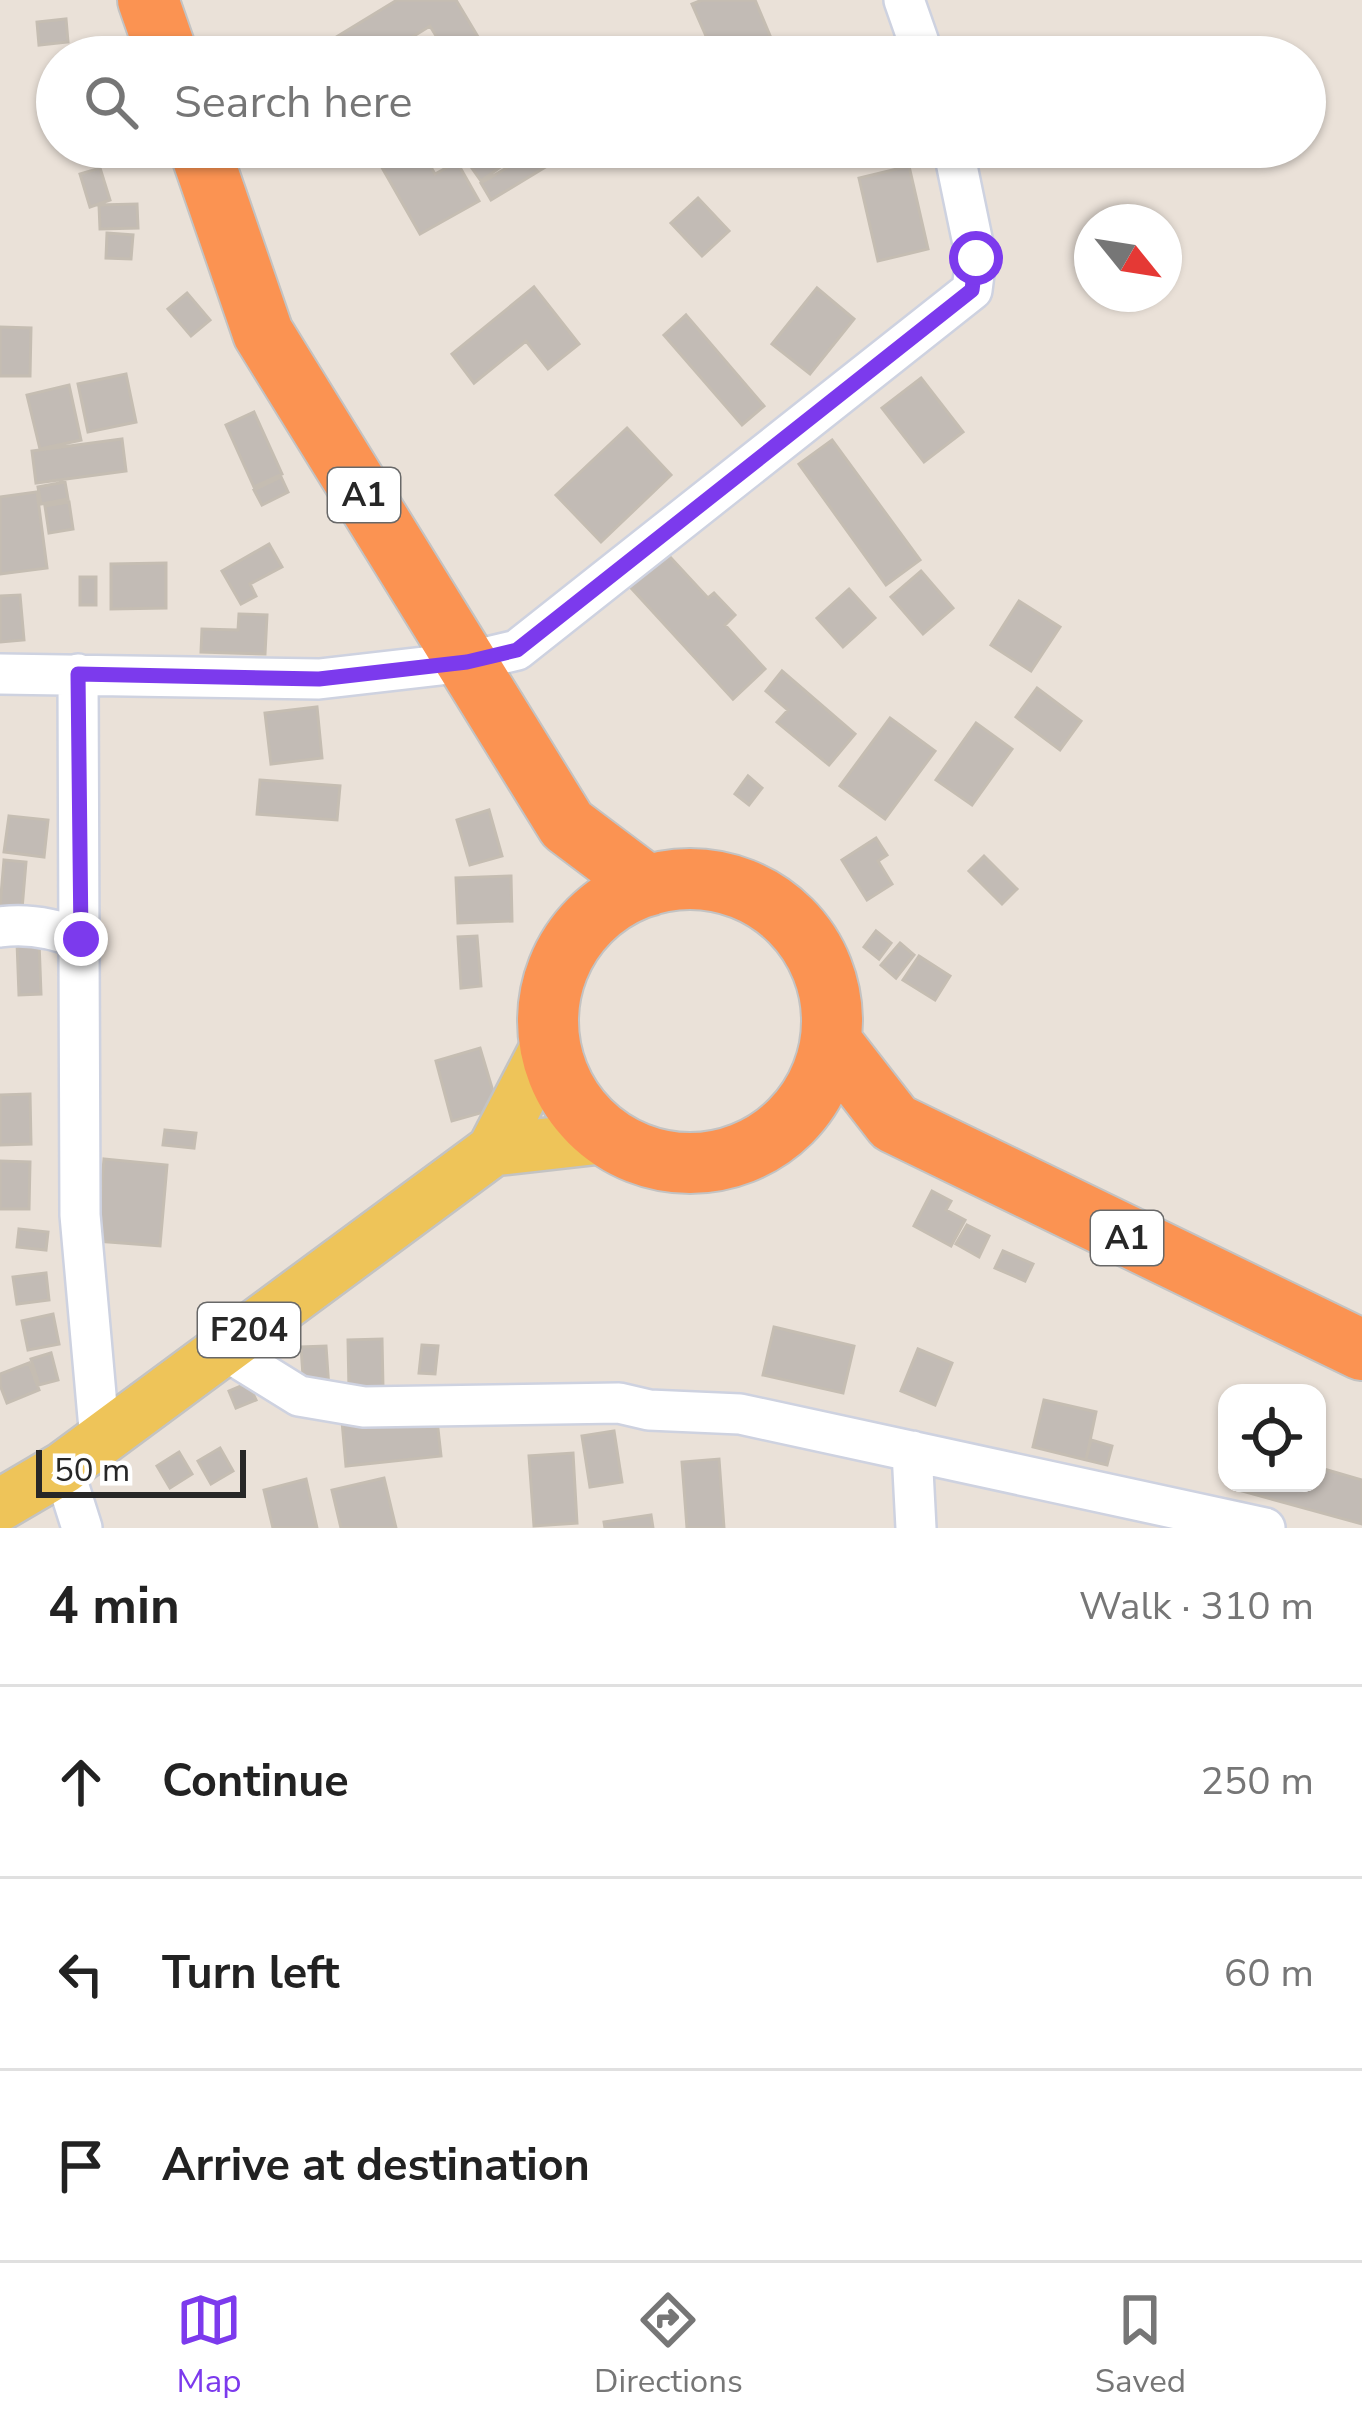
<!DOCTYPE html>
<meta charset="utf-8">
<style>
body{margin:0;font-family:"Nunito Sans",sans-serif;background:#f6f6f6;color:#222}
.controls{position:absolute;right:36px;bottom:36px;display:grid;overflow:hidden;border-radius:24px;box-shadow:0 3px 9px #0004}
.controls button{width:108px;height:108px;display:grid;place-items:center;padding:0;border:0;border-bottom:3px solid #e0e0e0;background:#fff;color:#222;font:60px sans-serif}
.compass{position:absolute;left:1074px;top:204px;width:108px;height:108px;border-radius:50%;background:#fff;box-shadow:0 3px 9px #0004;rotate:120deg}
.scale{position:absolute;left:36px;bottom:30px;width:210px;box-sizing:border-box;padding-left:12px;border:6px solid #272727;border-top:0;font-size:33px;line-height:42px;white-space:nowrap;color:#272727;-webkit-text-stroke:9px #fff;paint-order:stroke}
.stop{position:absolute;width:36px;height:36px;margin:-27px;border:9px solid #7c3aed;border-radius:50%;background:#fff}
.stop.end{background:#7c3aed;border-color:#fff;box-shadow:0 3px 12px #0008}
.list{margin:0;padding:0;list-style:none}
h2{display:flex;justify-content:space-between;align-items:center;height:156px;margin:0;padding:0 48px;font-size:51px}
h2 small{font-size:39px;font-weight:400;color:#767676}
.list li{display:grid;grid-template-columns:78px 1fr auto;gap:36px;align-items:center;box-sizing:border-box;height:192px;padding:0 48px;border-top:3px solid #e0e0e0}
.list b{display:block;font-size:45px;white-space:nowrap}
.list em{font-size:39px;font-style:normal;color:#767676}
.icon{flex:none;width:66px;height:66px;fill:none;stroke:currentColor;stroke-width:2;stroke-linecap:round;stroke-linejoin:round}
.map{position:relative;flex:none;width:1362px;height:1528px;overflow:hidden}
.search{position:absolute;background:#fff;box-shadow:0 3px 9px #0004;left:36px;right:36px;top:36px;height:132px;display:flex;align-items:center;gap:30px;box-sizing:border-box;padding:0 42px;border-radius:66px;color:#767676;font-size:45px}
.sheet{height:732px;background:#fff}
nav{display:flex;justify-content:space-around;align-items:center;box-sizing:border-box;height:168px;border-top:3px solid #e0e0e0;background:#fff;font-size:33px;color:#767676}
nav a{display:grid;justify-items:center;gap:6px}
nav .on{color:#7c3aed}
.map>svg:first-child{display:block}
.building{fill:#c2bbb5;stroke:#c5bdb2;stroke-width:3}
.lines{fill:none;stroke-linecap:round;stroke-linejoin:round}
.minor-casing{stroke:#ced2e0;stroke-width:44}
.major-casing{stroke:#c3c3c3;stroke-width:56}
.highway-casing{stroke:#c3c3c3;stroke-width:64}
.minor{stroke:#fff;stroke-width:39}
.major{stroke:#eec459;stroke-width:51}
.highway{stroke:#fb9352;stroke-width:60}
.route{stroke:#7c3aed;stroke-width:15}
.labels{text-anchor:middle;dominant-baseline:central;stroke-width:9;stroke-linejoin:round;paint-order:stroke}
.shield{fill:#fff;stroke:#686868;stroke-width:3}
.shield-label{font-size:33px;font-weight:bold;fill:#272727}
</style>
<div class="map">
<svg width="1362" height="1528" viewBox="0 0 1362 1528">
<rect width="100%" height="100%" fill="#eae1d8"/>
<path class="building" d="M397,0h59l34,57h-41l-19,-31 -50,31h-54l-6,-10z
M702,0h53l24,57h-69l-1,-3 4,-2 -21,-48z
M66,19l2,23 -29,3 -2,-23z
M410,147h9l16,27 22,-12 22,39 -59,33 -40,-70z
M457,147h65l2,3 -43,31z
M542,147l10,16 -61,37 -10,-17z
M909,166l19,83 -50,12 -19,-83z
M100,168l10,32 -20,7 -10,-33z
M698,198l31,33 -27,25 -31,-33z
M137,204l1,24 -38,1 -1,-24z
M107,233l26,2 -2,24 -25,-1z
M534,287l45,57 -31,25 -22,-28 -52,42 -22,-29z
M817,288l37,31 -44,55 -38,-30z
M187,293l23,27 -19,16 -23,-27z
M686,315l78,91 -22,19 -78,-90z
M0,327l31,1 -1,48h-30z
M126,374l10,48 -48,10 -10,-48z
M921,378l42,54 -39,30 -42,-54z
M69,385l12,55 -41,9 -13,-54z
M254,412l28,62 -28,13 -28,-62z
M627,428l44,47 -70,67 -45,-47z
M122,439l4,32 -90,12 -4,-32z
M832,440l88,120 -34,25 -87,-121z
M281,477l7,15 -26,13 -8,-15z
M65,482l3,17 -27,5 -3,-17z
M37,492l10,76 -47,6v-77z
M69,502l4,27 -24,4 -4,-27z
M269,544l13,23 -32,17 6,12 -15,8 -19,-33z
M658,544l50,54 6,-5 21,22 -10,10 40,44 -32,30 -111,-121z
M166,563v45l-55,1v-45z
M921,571l32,37 -30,26 -32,-37z
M80,577h16v28h-16z
M849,589l26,29 -32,29 -26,-29z
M20,595l4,45 -24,2v-46z
M1019,601l41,26 -29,44 -40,-26z
M239,614l28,1 -2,39 -64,-2 1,-23 36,1z
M782,671l73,63 -26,31 -52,-43 11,-12 -22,-19z
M1037,688l44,33 -21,29 -44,-33z
M317,707l5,51 -51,6 -6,-51z
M890,718l45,33 -50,68 -45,-33z
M976,723l36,26 -40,56 -36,-25z
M748,776l14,12 -13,17 -14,-11z
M260,780l80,6 -3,34 -80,-6z
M489,810l13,46 -32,9 -13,-45z
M9,816l39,4 -4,37 -40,-5z
M876,838l11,17 -9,6 14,23 -25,16 -25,-40z
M984,856l33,33 -15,15 -33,-33z
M4,860l22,2 -4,47 -22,-2z
M511,876l1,45 -54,2 -2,-45z
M876,931l15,12 -12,16 -15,-12z
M477,936l4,50 -20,2 -3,-51z
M39,941l2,53 -22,1 -2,-53z
M900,943l14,12 -18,23 -15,-13z
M919,956l31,20 -15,24 -32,-20z
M480,1048l18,60 -46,13 -16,-60z
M30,1094l1,50 -31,1v-50z
M165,1130l31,3 -2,15 -31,-3z
M104,1159l63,6 -7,81 -63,-5z
M0,1161l30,1 -1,47h-29z
M932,1191l19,10 -5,9 19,10 -14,26 -37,-20z
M967,1225l22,11 -10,21 -23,-13z
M19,1229l29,3 -2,18 -29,-3z
M1003,1251l30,13 -8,17 -30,-13z
M46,1273l3,27 -32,4 -4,-27z
M53,1314l6,30 -31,6 -6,-29z
M774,1327l80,19 -11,47 -80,-18z
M382,1339l1,49 -34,1 -1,-49z
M422,1345l16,1 -3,28 -16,-1z
M326,1346l3,43 -25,1 -3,-43z
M918,1349l34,14 -17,42 -34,-14z
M51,1353l7,27 -19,5 -8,-26z
M29,1363l10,27 -32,13 -7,-18v-11z
M248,1383l8,17 -20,8 -7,-17z
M1044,1400l52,12 -10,48 -53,-13z
M436,1411l5,45 -95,10 -4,-45z
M614,1431l8,51 -32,5 -8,-51z
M1091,1440l21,6 -5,19 -21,-5z
M220,1448l13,23 -22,13 -13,-23z
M179,1452l13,22 -22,14 -13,-22z
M573,1453l4,70 -43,3 -5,-70z
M719,1459l5,69h-37l-5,-66z
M1317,1467l45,13v44l-120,-33 2,-8h73z
M384,1478l12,50h-55l-9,-38z
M306,1479l11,49h-44l-9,-38z
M651,1515l2,13h-48l-1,-6z"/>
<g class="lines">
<g class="minor-casing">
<path id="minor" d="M904,0l20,57
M0,674l319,5 148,-17 50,-12 455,-360 4,-32 -23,-111
M78,674l2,541 20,225
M0,927c29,-4 54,1 81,12
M223,1349l76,47 65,11 255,-4 30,7 91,4 525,114
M912,1451l4,77
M63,1468l19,60"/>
</g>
<g class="major-casing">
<path id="major" d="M493,1150l116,-13
M0,1505l63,-37 430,-318 53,-102"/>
</g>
<g class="highway-casing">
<path id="highway" d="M148,0l20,57
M199,147l64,186 304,492 81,61
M548 1021a142 142 0 1 1 284 0a142 142 0 1 1-284 0Z
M831,1042l63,81 468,227"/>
</g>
<use href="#minor" class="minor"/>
<use href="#major" class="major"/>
<use href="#highway" class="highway"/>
</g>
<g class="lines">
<path class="route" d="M81,939l-3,-265 241,5 148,-17 50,-12 455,-360 4,-32"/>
</g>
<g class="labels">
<g class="shield">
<rect x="328" y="468" width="72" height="54" rx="9"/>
<rect x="1091" y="1211" width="72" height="54" rx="9"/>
<rect x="198" y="1303" width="102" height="54" rx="9"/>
</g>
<g class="shield-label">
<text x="364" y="495">A1</text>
<text x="1127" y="1238">A1</text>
<text x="249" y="1330">F204</text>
</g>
</g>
</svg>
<div class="controls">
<button><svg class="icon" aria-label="locate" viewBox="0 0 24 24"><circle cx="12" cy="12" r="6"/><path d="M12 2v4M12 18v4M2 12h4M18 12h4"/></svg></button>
</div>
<svg class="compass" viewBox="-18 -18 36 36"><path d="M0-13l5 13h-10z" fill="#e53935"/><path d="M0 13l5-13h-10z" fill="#767676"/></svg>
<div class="scale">50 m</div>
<div class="stop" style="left:976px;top:258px"></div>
<div class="stop end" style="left:81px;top:939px"></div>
<div class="search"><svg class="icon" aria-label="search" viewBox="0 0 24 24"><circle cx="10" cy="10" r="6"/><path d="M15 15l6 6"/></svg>Search here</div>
</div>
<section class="sheet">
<h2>4 min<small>Walk · 310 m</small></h2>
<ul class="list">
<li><svg class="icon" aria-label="ahead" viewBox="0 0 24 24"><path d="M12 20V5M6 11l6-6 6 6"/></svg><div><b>Continue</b></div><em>250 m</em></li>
<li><svg class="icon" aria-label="left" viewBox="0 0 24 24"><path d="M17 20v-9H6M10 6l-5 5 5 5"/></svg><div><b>Turn left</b></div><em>60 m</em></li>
<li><svg class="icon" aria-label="arrive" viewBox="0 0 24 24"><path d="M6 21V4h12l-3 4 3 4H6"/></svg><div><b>Arrive at destination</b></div></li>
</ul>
</section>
<nav>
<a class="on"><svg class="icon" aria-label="map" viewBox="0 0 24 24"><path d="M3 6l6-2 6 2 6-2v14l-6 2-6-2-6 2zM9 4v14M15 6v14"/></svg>Map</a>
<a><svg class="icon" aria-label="directions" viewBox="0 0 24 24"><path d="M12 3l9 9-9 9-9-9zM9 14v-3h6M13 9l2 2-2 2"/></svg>Directions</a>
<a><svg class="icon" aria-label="saved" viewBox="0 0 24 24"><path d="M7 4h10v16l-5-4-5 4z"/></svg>Saved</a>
</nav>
